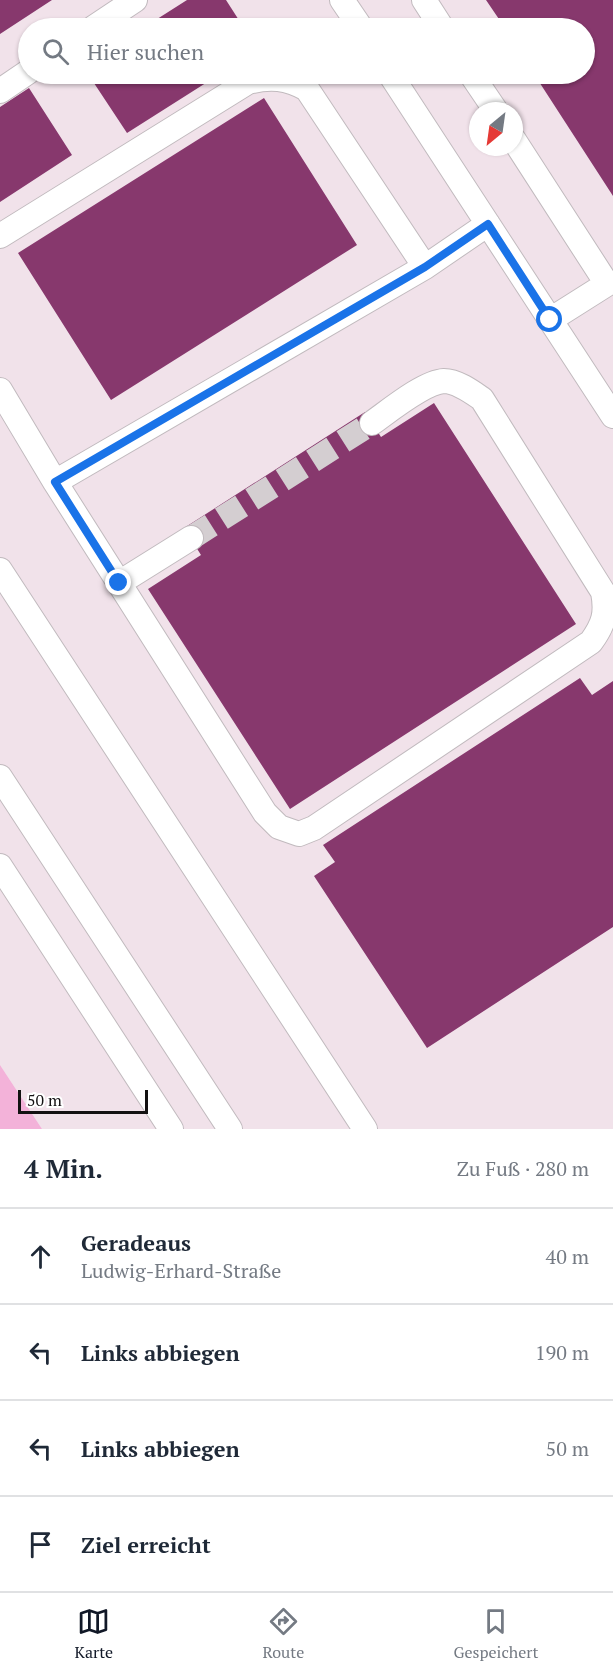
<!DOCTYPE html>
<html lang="de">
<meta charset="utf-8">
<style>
body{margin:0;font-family:"PT Serif",serif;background:#f2f2f3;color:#1f2937}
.compass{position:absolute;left:469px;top:102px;width:54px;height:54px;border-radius:50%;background:#fff;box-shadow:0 2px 4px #0004;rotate:209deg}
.scale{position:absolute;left:18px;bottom:15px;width:130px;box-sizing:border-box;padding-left:6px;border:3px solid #131112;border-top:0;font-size:16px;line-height:21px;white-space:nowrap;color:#131112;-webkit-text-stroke:4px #fff;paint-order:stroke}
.stop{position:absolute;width:18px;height:18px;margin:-14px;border:4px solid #1a73e8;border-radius:50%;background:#fff}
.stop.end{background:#1a73e8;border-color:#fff;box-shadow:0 2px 6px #0008}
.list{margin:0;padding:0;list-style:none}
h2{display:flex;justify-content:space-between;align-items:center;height:78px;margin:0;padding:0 24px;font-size:26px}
h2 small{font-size:20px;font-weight:400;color:#747a83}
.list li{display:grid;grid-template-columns:39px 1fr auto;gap:18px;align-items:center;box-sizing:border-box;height:96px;padding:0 24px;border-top:2px solid #e0e1e3}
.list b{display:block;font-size:22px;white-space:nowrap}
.list p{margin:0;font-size:20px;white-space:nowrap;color:#747a83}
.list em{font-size:20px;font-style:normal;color:#747a83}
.icon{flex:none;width:33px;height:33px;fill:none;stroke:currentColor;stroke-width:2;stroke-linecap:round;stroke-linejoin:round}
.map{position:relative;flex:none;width:613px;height:1129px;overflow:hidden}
.search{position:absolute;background:#fff;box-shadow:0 2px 4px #0004;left:18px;right:18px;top:18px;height:66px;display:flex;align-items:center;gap:15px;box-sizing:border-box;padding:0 21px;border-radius:33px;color:#747a83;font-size:22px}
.sheet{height:462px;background:#fff}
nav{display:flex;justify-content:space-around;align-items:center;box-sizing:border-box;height:84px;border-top:2px solid #e0e1e3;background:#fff;font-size:16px;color:#747a83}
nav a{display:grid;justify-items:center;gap:3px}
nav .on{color:#111827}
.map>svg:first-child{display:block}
.built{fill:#f1e2ea;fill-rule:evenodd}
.green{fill:#f3b2d9}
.building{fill:#87386d}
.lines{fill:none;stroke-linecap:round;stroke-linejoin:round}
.minor-tunnel{stroke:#d4ced1;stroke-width:24;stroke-dasharray:24 12;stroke-linecap:butt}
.minor-casing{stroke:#c1babe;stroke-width:26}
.minor{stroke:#fff;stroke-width:24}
.route{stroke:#1a73e8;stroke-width:8}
</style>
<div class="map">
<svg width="613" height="1129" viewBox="0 0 613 1129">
<rect width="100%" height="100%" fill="#f6eff3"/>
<path class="built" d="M0,0h613v1129h-571l-42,-64zM28,28h556v46h-556zM478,111h36v36h-36z"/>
<path class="green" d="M0,1065l42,64h-42z"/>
<path class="building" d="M0,0h52l-52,34z
M187,0h39l18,28h-101z
M486,0h127v196l-79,-122h50v-46h-79z
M88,74h132l-93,59z
M29,88l43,67 -72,47v-95z
M264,98l93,147 -246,155 -93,-147z
M434,403l142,221 -286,185 -142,-220 53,-34 -17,-27 181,-116 16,25z
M580,678l12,17 21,-14v246l-186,121 -113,-172 21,-14 -12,-17z"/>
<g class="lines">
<path class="minor-tunnel" d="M191,538l181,-115"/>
<g class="minor-casing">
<path id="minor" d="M342,0l19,28
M424,0l18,28
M93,28l42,-28
M390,74l223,342
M471,74l25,37
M0,91l28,-19
M514,140l93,144 -57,36
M0,236l248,-154c23,-6 39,-4 59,7l118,178
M0,390l55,92 210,331 14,14 20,7 15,-6 277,-186c13,-18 16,-29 12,-50l-121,-193c-10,-7 -25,-18 -38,-18 -20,1 -55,30 -72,42
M55,482l370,-215 63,-43
M0,570l365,559
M119,583l72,-45
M0,777l230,352
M0,866l171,263"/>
</g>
<use href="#minor" class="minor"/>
</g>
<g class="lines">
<path class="route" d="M119,583l-64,-101 370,-215 63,-43 62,96"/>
</g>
</svg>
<svg class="compass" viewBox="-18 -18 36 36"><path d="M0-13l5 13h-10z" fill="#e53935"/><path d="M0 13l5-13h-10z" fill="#747a83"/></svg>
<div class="scale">50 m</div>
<div class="stop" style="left:550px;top:320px"></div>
<div class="stop end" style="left:119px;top:583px"></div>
<div class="search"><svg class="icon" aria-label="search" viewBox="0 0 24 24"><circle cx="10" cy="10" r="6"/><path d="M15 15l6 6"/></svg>Hier suchen</div>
</div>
<section class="sheet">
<h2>4 Min.<small>Zu Fuß · 280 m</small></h2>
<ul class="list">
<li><svg class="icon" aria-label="ahead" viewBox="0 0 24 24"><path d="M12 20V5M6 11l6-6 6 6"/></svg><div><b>Geradeaus</b><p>Ludwig-Erhard-Straße</p></div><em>40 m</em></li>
<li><svg class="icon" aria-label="left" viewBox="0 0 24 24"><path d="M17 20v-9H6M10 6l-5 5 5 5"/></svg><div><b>Links abbiegen</b></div><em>190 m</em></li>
<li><svg class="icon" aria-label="left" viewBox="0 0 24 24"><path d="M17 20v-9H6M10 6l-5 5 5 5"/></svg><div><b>Links abbiegen</b></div><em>50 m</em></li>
<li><svg class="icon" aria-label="arrive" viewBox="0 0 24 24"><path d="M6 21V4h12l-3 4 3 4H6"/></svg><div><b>Ziel erreicht</b></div></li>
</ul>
</section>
<nav>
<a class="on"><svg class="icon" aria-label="map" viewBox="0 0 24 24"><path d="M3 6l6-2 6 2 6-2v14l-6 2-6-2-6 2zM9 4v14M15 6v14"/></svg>Karte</a>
<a><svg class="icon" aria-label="directions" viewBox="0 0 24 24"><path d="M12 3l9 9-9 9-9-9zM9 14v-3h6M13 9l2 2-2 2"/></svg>Route</a>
<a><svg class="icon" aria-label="saved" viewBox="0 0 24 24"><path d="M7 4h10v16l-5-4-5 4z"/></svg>Gespeichert</a>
</nav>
